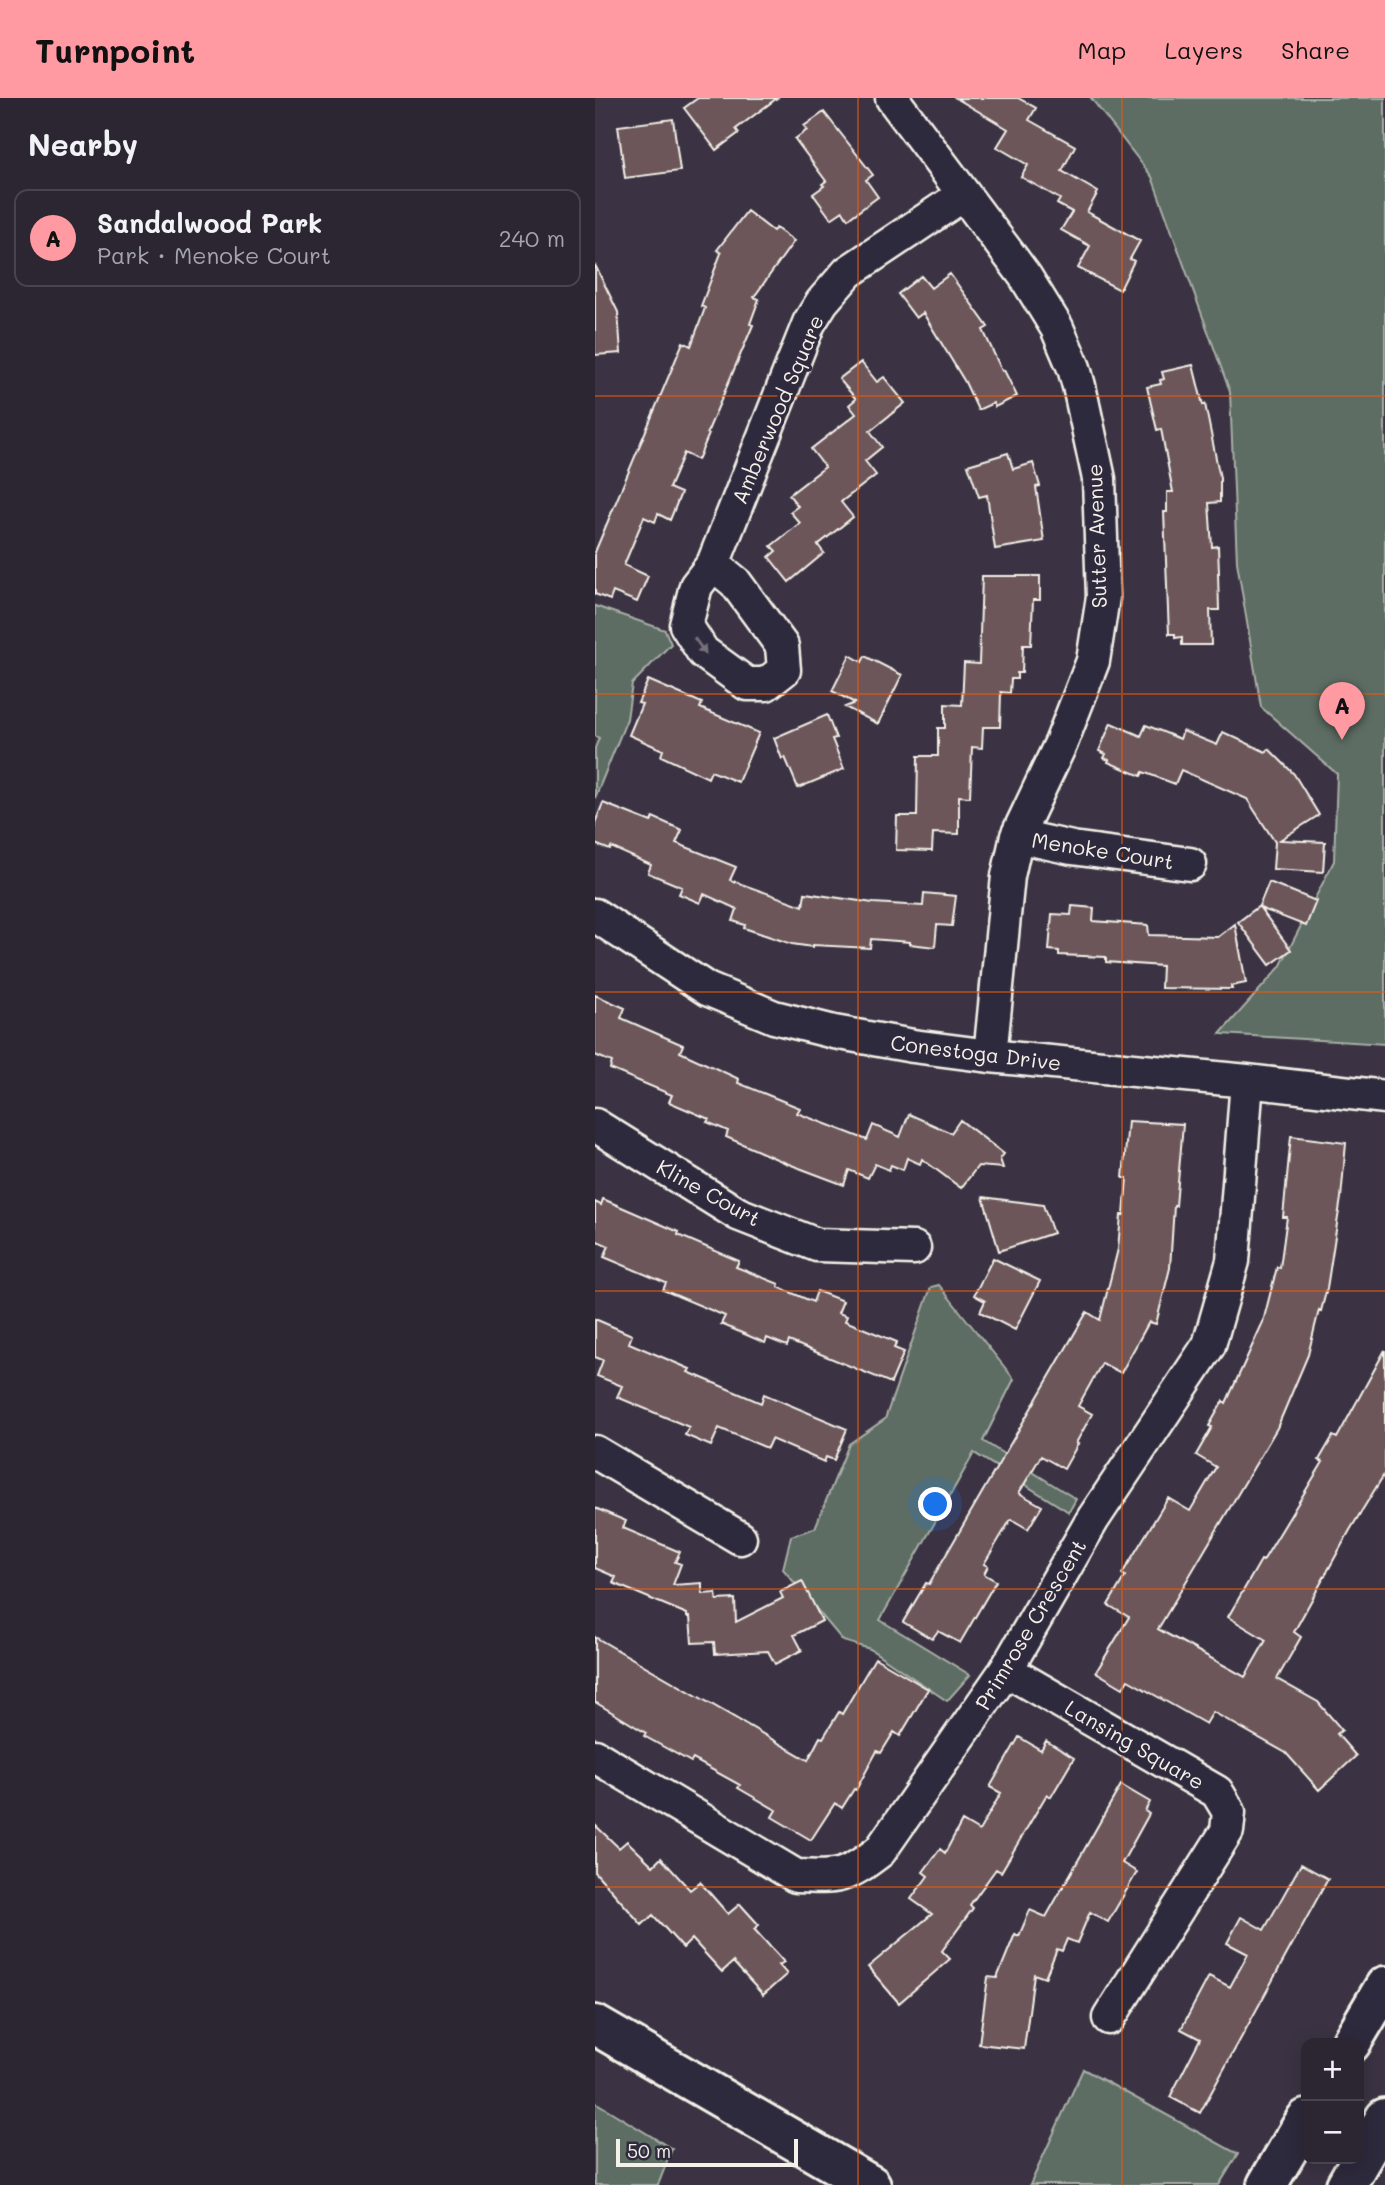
<!DOCTYPE html>
<meta charset="utf-8">
<style>
body{margin:0;font-family:Mali,sans-serif;background:#38323e;color:#f1f3f6}
.controls{position:absolute;right:21px;bottom:21px;display:grid;overflow:hidden;border-radius:14px;box-shadow:0 4px 18px #0003}
.controls button{width:63px;height:63px;display:grid;place-items:center;padding:0;border:0;border-bottom:2px solid #48434d;background:#2c2632;color:#f1f3f6;font:35px sans-serif}
.scale{position:absolute;left:21px;bottom:18px;width:182px;box-sizing:border-box;padding-left:7px;border:4px solid #f4f1e8;border-top:0;font-size:19px;line-height:24px;white-space:nowrap;color:#f4f1e8;-webkit-text-stroke:5px #2f2a3d;paint-order:stroke}
.you{position:absolute;left:341px;top:1407px;width:24px;height:24px;margin:-18px;border:5px solid #fff;border-radius:50%;background:#1a73e8;box-shadow:0 0 0 10px #1a73e833}
.badge{display:grid;place-items:center;width:46px;height:46px;border-radius:50%;background:#ff9aa2;color:#111;font-size:23px;font-weight:700}
.pin{position:absolute;translate:-50% -58px;filter:drop-shadow(0 2px 4px #0008)}
.pin::after{content:'';position:absolute;top:37px;width:24px;height:21px;background:inherit;clip-path:polygon(0 0,100% 0,50% 100%)}
.list{margin:0;padding:0;list-style:none}
h2{display:flex;justify-content:space-between;align-items:center;height:91px;margin:0;padding:0 28px;font-size:30px}
h2 small{font-size:23px;font-weight:400;color:#a6a5ac}
.list li{display:grid;grid-template-columns:46px 1fr auto;gap:21px;align-items:center;box-sizing:border-box;height:98px;margin:0 14px 14px;padding:0 14px;border:2px solid #48434d;border-radius:14px}
.list b{display:block;font-size:26px;white-space:nowrap}
.list p{margin:0;font-size:23px;white-space:nowrap;color:#a6a5ac}
.list em{font-size:23px;font-style:normal;color:#a6a5ac}
.map{position:relative;flex:none;width:790px;height:2087px;overflow:hidden}
header{display:flex;align-items:center;gap:42px;box-sizing:border-box;height:98px;padding:0 35px;background:#ff9aa2;color:#111}
header strong{font-size:33px}
nav{display:flex;gap:38px;margin-inline-start:auto;font-size:24px}
main{display:flex}
aside{flex:1;background:#2c2632}
.map>svg:first-child{display:block}
.green{fill:#5d6d64;stroke:#a8afa6;stroke-width:2}
.building{fill:#6c565a;stroke:#f4f1e8;stroke-width:2}
.lines{fill:none;stroke-linecap:round;stroke-linejoin:round}
.minor-casing{stroke:#f4f1e8;stroke-width:37}
.major-casing{stroke:#f4f1e8;stroke-width:44}
.minor{stroke:#2f2a3d;stroke-width:32}
.major{stroke:#2f2a3d;stroke-width:38}
.oneway{fill:#747079}
.grid{fill:none;stroke:#e8590c;stroke-width:2;stroke-opacity:0.55}
.labels{text-anchor:middle;dominant-baseline:central;stroke-width:6;stroke-linejoin:round;paint-order:stroke}
.street-label{font-size:21px;fill:#f4f1e8;stroke:#2f2a3d}
</style>
<header>
<strong>Turnpoint</strong>
<nav><a>Map</a><a>Layers</a><a>Share</a></nav>
</header>
<main>
<aside>
<h2>Nearby<small></small></h2>
<ul class="list">
<li><span class="badge">A</span><div><b>Sandalwood Park</b><p>Park · Menoke Court</p></div><em>240 m</em></li>
</ul>
</aside>
<div class="map">
<svg width="790" height="2087" viewBox="0 0 790 2087">
<rect width="100%" height="100%" fill="#3b3343"/>
<filter id="ink" filterUnits="userSpaceOnUse"><feTurbulence type="fractalNoise" baseFrequency=".0143" numOctaves="2"/><feDisplacementMap in="SourceGraphic" scale="14" xChannelSelector="R" yChannelSelector="G"/><feConvolveMatrix kernelMatrix="1 2 1 2 8 2 1 2 1" color-interpolation-filters="sRGB"/></filter>
<g filter="url(#ink)">
<path class="green" d="M496,0h294v946l-165,-10 60,-67 54,-106 3,-87 -76,-67 -24,-145 -7,-170 -78,-215z
M0,508l70,24 6,14 -39,40 -5,35 -32,79v-50l4,-10 -4,-2z
M344,1187l75,94 -31,62 93,58 -7,13 -95,-59 -94,167 90,55 -23,26 -77,-52 -27,-8 -60,-72 8,-33 24,-8 34,-84 36,-25 46,-132z
M488,1971l155,85 -19,31h-189z
M0,2004l77,47 -14,36h-63z"/>
<path class="building" d="M103,0h79l-41,31 3,4 -23,17 -32,-42z
M361,0h62l18,10 -7,12 46,26 -13,25 36,21 -11,20 53,29 -10,18 4,2 -14,29 -42,-22 12,-22 -29,-16 11,-18 -15,-8 3,-5 -39,-22 7,-12 -31,-18 11,-18z
M229,14l49,63 -7,5 12,17 -30,22 -5,-8 -12,8 -18,-25 11,-8 -2,-2 4,-3 -31,-42 12,-9 -3,-4z
M78,21l7,52 -55,7 -7,-52z
M152,113l26,20 3,-3 18,13 -40,56 5,2 -9,25 3,1 -46,108 2,1 -11,26 -14,-7 -15,35 12,5 -11,27 -12,-6 -3,8 -11,-5 -20,48 24,11 -11,26 -24,-10 -3,8 -15,-6v-42l88,-210 8,4 14,-38 -4,-2 20,-53 -4,-3z
M0,167l23,47 3,41 -26,2z
M355,176l38,53 -5,3 19,41 2,-1 13,26 -22,11 -2,-4 -15,7 -13,-28 -42,-69 -7,5 -18,-24 23,-18 10,12z
M266,264l16,20 7,-5 21,26 -35,28 12,16 -17,14 11,14 -35,27 12,15 -35,28 6,8 -35,29 -20,-25 7,-6 -5,-5 29,-23 -10,-11 8,-6 -9,-11 36,-28 -14,-18 45,-35 -7,-9 7,-6 -17,-20z
M598,267l10,40 2,-1 15,74v24l-11,1 3,44 6,-1 1,27h-1l1,37h-9l1,35h-29v-8l-7,1v-4h-6l-5,-122h3v-20h6l-12,-63 -4,1 -10,-43 14,-3 -1,-4 4,-1 -2,-7z
M413,355l5,16 20,-6 7,23 -4,1 8,54 -49,8 -8,-54 -8,2 -11,-32z
M387,478h58v24h-7l-2,45h-8l-1,28h-5v6h-6l-1,14 -9,-1 -1,35h-17l-1,21 -10,-1 -2,50 -11,-1v38l-26,-1 -1,18 -36,-1 1,-34h20l1,-60h20v-28h7v-24l17,1 2,-42 15,1z
M255,557l12,7 3,-6 37,19 -24,49 -33,-17 10,-4 -23,-12z
M53,582l54,23 -2,5 59,25 -21,49 -27,-11 -3,7 -47,-22 2,-6 -34,-15 13,-31 -4,-1z
M232,617l9,23 -4,1 12,30 -46,19 -13,-31 -3,2 -8,-21z
M516,625l30,13 5,-11 34,14 3,-8 34,14 6,-13 43,20 3,-3 25,25 25,41 -39,25 45,2 -2,30 -50,-3 2,-27 -28,-43 -66,-29 -6,14 -32,-12 -2,4 -33,-14 1,-2 -5,-2 2,-4 -7,-3z
M8,705l48,19 2,-5 29,13 -6,13 60,24 -6,13 73,26 2,-13 68,10 50,3 1,-13 32,3 -4,30 -15,-1 -2,22 -25,-3v-2l-39,-3 -1,9 -57,-3v2l-21,-3 -48,-16 1,-3 -12,-4 4,-12 -33,-15 -4,9 -21,-9 3,-7 -34,-14 3,-8 -40,-18 -1,3 -15,-6v-21z
M674,784l47,19 -10,25 -46,-18 31,42 -21,15 -32,-43 21,-16z
M477,808l22,2 -1,13 55,4 1,10 69,2 17,-13 11,59 -15,3 1,3 -71,-1 1,-22 -56,-4v-5l-47,-2v-4l-10,-1 3,-36 19,1z
M0,897l30,13 -4,10 62,27 -3,7 59,27 -1,4 62,25 -3,5 70,27 6,-15 27,12 9,-23 42,19 9,-13 44,34 -4,5 3,9 -25,-2 -17,22 -39,-29 -2,5 -13,-6 -4,12 -12,-5 -2,5 -14,-6 -7,14 -19,-8 -5,15 -58,-22 -60,-26 2,-6 -21,-9 2,-3 -40,-17 3,-7 -62,-26 2,-7 -17,-7z
M533,1023l55,3 -7,82h-2l-4,62 -14,56 -7,-2 -28,51 -19,-10 -24,43 14,8 -16,29 2,1 -14,25 -23,-13 -22,37 23,13 -14,23 -17,-10 -27,45 4,2 -4,8 12,7 -36,62 -22,-12 -6,8 -29,-17 23,-39 3,1 158,-272 13,8 18,-71 3,-34h3l3,-37h-4z
M696,1038l55,7 -5,55 -14,90 -6,23 -2,-1 -11,45 -31,73 -119,201 87,48 21,-37 -38,-23 33,-57 2,1 60,-99 -4,-2 14,-24 4,2 48,-88v123l-35,57 -56,102 7,5 -24,42 41,23 24,28 -5,4 19,22 -37,34 -33,-37 -73,-41 -7,12 -78,-44 -5,8 -27,-16 33,-55 -21,-12 17,-29 -3,-2 46,-76 22,13 26,-44 -20,-12 16,-28 -3,-1 14,-25 3,2 17,-37 20,-44 14,-55 3,1 7,-51h-4z
M388,1099l60,8 10,28 -54,18z
M8,1101l76,33 -1,3 61,26 -3,6 43,17 -1,3 35,15 4,-11 26,10 -5,12 9,3 -2,5 52,21 -3,6 10,4 -13,31 -102,-42 -2,5 -20,-8 -2,5 -44,-19 4,-8 -62,-26 3,-7 -62,-26 5,-11 -14,-6v-38l6,3z
M398,1160l47,23 -25,49 -35,-18 5,-11 -11,-6z
M0,1221l37,16 -3,8 61,26 -2,3 73,31 3,-9 83,35 -13,31 -8,-3 -2,5 -53,-23 -4,9 -48,-20 -8,18 -26,-11 4,-8 -72,-30 5,-11 -25,-10 6,-16 -8,-3z
M0,1410l31,13 -3,7 57,24 -5,10 6,2 -8,21 29,-2v11l14,-1 1,7 18,-1 1,23 47,-24 -3,-6 22,-11 20,40 -28,14 8,15 -27,14 -7,-13 -53,3 -1,-12 -22,1 -2,-26h-3v-3l-74,-31 3,-6 -21,-9z
M0,1539l213,123 12,-23 3,1 16,-26 3,2 33,-56 53,31 -28,47 -6,-4 -13,21 -4,-2 -21,39 -2,-1 -12,19 -7,-5 -24,37 -39,-23 4,-7 -38,-22 2,-3 -47,-26 -2,3 -47,-26 2,-3 -51,-31z
M424,1639l22,13 5,-9 28,17 -23,39 -4,-3 -46,78 -5,-3 -26,36 3,3 -31,43 8,8 -51,44 -31,-36 64,-53 -21,-15 17,-23 -5,-4 17,-23 5,4 17,-32 17,10 22,-38 -11,-6z
M526,1687l29,17 -5,9 4,3 -27,49 15,9 -29,50 -18,-10 -13,31 -10,-4 -5,12 -5,-2 -12,29 -11,-4 -10,75 -45,-5 9,-67 9,1 18,-44 4,2 11,-26 16,7z
M0,1727l24,23 8,-7 26,25 8,-8 29,32 10,-8 28,32 12,-10 19,21 -5,4 30,33 -5,3 8,9 -24,21 -30,-33 -11,10 -30,-33 -9,9 -30,-33 -11,10 -47,-53z
M706,1766l27,15 -128,234 -30,-16 30,-58 -19,-10 28,-53 21,11 18,-33 -21,-11 14,-26 23,13z"/>
<g class="lines">
<g class="minor-casing">
<path id="minor" d="M297,0l133,178 32,52 17,40 5,18 20,93 4,118 -10,64 -32,82 -44,93 -9,40 -18,180
M118,466l22,18 47,64 2,24 -18,14h-19l-44,-32 -17,-27 10,-39 17,-22 96,-241 13,-21 26,-30 115,-77
M422,738l55,12 118,16
M0,817l112,74 67,28 60,15 79,14 77,10 257,25 138,16
M0,1027l143,89 79,31 97,3
M0,1354l145,86
M411,1572l211,122 12,20 -2,19 -118,187
M0,1658l201,120c43,2 49,2 84,-25l126,-181 87,-151 116,-174 24,-84 14,-180"/>
</g>
<g class="major-casing">
<path id="major" d="M0,1927l276,160
M756,1945l34,-57
M672,2087l39,-66
M751,2087l39,-67"/>
</g>
<use href="#minor" class="minor"/>
<use href="#major" class="major"/>
</g>
<defs><path id="oneway-solid" d="M-6-.8H1V-3.2L6.5 0L1 3.2V.8H-6Z" transform="scale(1.75)"/></defs>
<use class="oneway" href="#oneway-solid" transform="translate(105 548) rotate(54)"/>
</g>
<path class="grid" d="M263,0v2087M527,0v2087M0,298h790M0,596h790M0,894h790M0,1193h790M0,1491h790M0,1789h790"/>
<g class="labels">
<g class="street-label">
<text transform="translate(182 311) rotate(-67)">Amberwood Square</text>
<text transform="translate(501 438) rotate(-92)">Sutter Avenue</text>
<text transform="translate(508 752) rotate(9)">Menoke Court</text>
<text transform="translate(381 954) rotate(7)">Conestoga Drive</text>
<text transform="translate(114 1094) rotate(29)">Kline Court</text>
<text transform="translate(435 1526) rotate(-59)">Primrose Crescent</text>
<text transform="translate(540 1646) rotate(30)">Lansing Square</text>
</g>
</g>
</svg>
<div class="controls">
<button>+</button>
<button>−</button>
</div>
<div class="scale">50 m</div>
<div class="you"></div>
<div class="pin badge" style="left:747px;top:642px">A</div>
</div>
</main>
